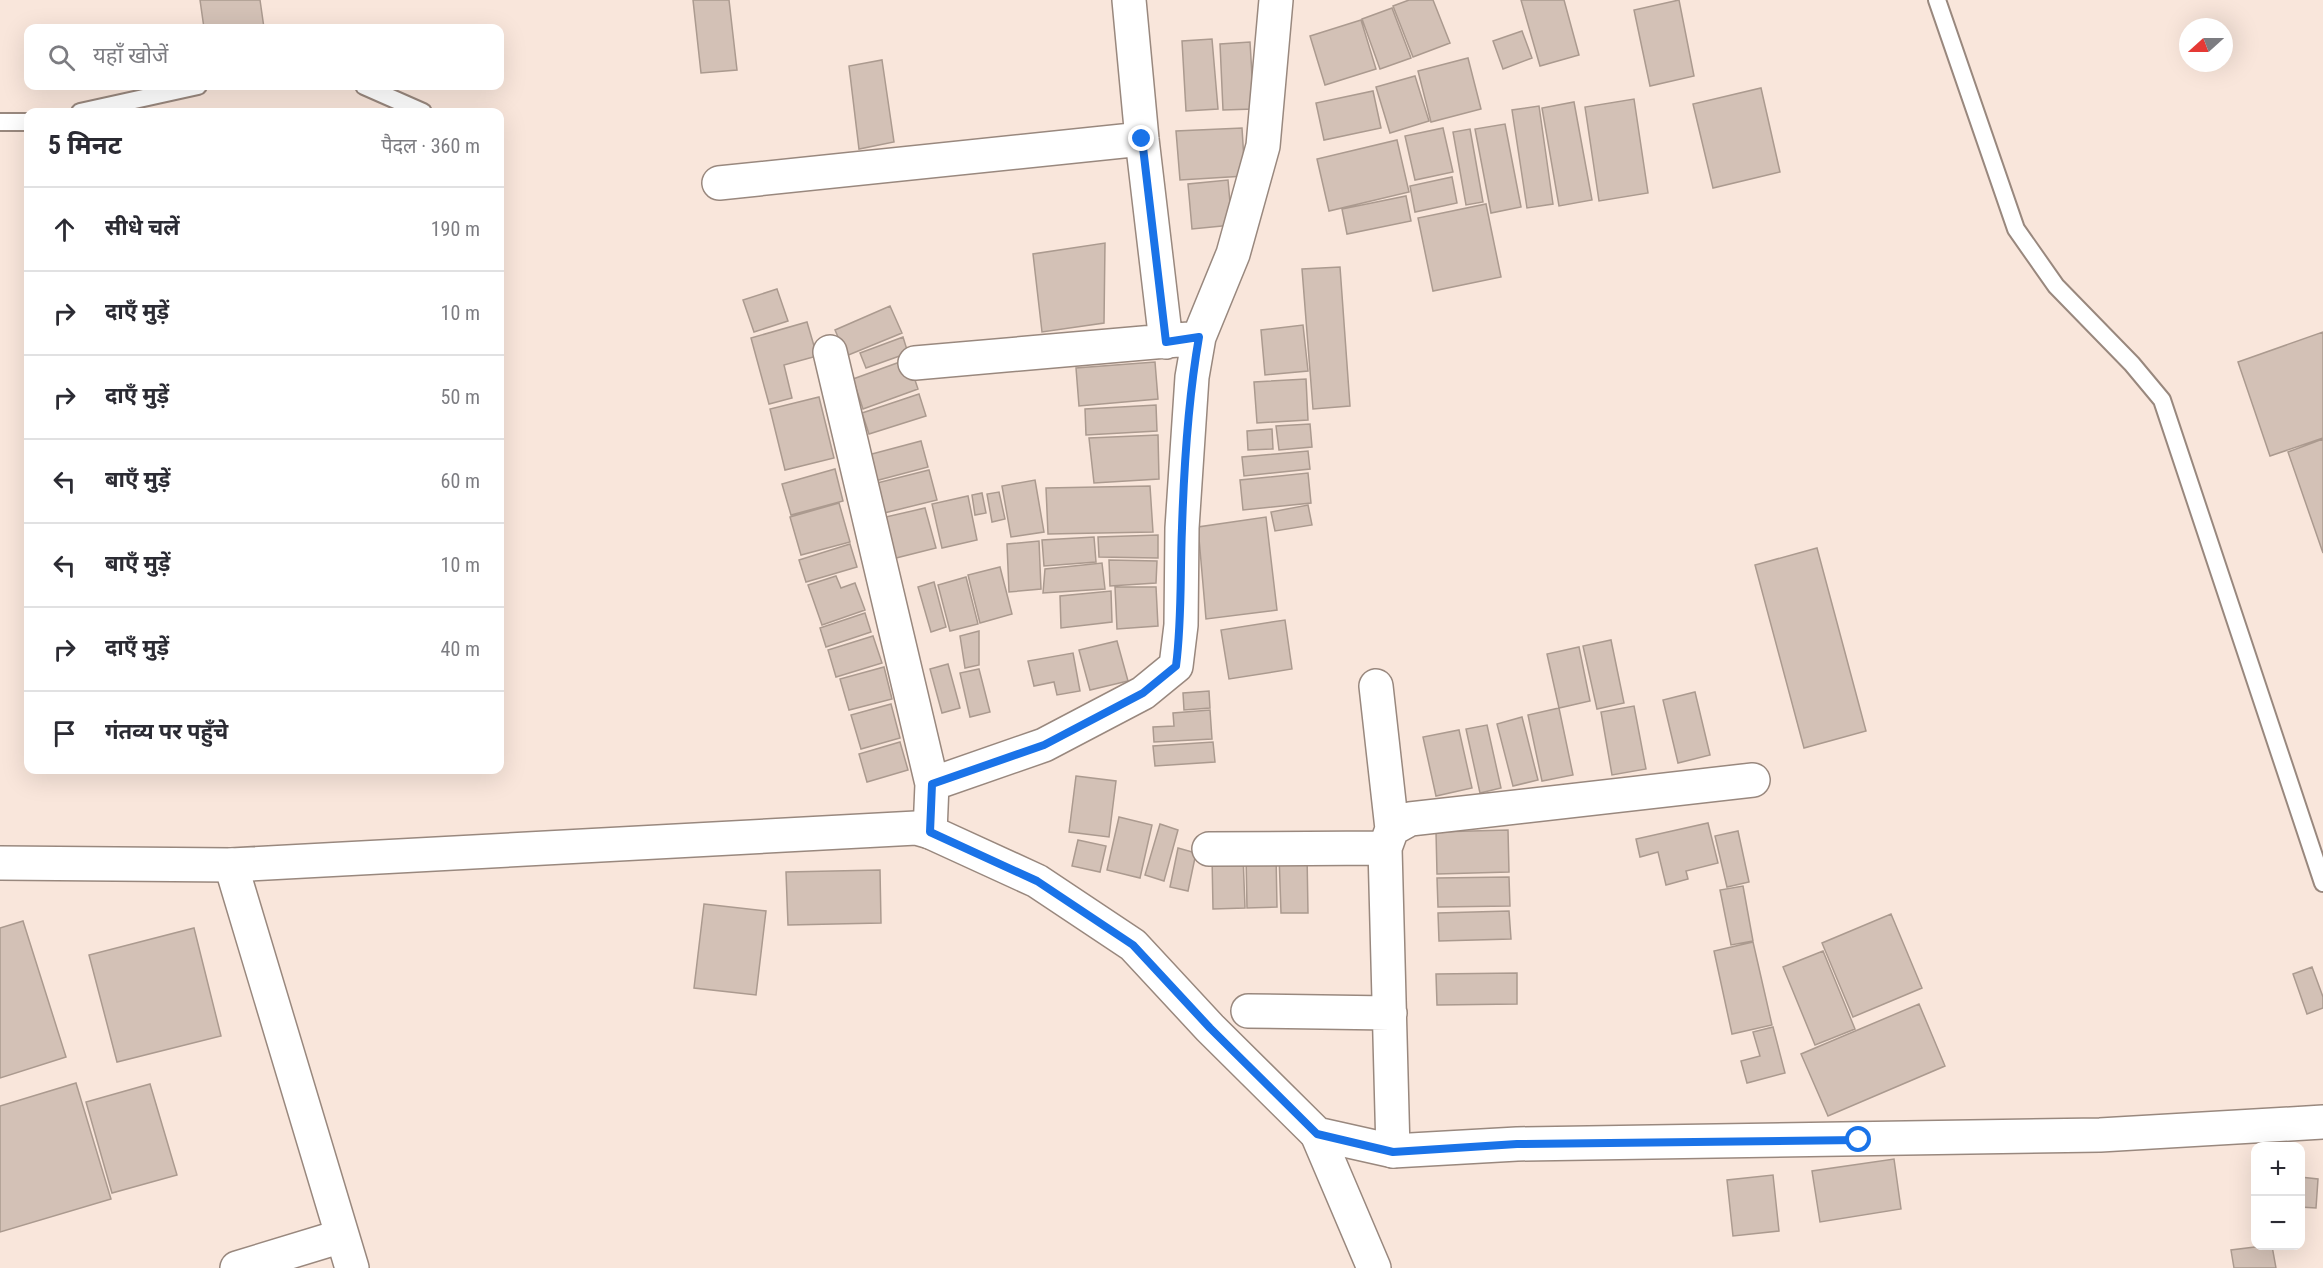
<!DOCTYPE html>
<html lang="hi">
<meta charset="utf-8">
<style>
body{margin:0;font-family:"Roboto Condensed","Noto Sans Devanagari",sans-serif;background:#f7f7f7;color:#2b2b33}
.controls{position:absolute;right:18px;bottom:18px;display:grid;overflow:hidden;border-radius:12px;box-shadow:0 6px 24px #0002}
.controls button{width:54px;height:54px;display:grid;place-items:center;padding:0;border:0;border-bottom:2px solid #e1e1e2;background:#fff;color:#2b2b33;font:30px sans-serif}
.compass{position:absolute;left:2179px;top:18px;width:54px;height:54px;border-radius:50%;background:#fff;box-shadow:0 6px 24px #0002;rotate:249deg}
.stop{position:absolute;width:18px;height:18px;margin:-14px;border:4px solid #1a73e8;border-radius:50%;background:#fff}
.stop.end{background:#1a73e8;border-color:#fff;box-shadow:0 2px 6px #0008}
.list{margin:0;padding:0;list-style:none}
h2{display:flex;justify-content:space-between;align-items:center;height:78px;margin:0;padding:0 24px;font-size:26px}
h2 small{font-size:20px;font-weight:400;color:#7c7c81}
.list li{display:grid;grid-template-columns:39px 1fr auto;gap:18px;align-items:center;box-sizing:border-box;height:84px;padding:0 24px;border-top:2px solid #e1e1e2}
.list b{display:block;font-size:22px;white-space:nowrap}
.list em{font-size:20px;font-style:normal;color:#7c7c81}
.icon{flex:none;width:33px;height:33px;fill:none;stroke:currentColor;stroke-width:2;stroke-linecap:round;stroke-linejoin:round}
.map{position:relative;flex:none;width:2323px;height:1268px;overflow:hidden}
.search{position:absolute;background:#fff;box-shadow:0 6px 24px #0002;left:24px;top:24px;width:480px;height:66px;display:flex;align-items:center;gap:15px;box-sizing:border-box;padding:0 21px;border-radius:12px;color:#7c7c81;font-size:22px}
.panel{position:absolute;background:#fff;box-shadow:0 6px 24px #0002;left:24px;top:108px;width:480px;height:666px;border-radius:12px}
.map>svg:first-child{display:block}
.building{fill:#d3c1b6;stroke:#ab9a8f;stroke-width:1.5}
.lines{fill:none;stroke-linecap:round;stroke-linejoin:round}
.service-casing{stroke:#99887e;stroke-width:20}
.minor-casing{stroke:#99887e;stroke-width:36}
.tertiary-casing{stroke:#99887e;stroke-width:36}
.service{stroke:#fff;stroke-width:16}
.minor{stroke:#fff;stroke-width:33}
.tertiary{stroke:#fff;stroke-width:33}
.route{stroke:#1a73e8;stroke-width:8}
</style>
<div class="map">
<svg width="2323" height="1268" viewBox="0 0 2323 1268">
<rect width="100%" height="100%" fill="#f9e6db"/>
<path class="building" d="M200,0h60l4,28h-60z
M693,0h36l8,70 -36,3z
M1409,0h24l17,43 -37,14 -20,-51z
M1521,0h43l15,55 -39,11z
M1679,0l15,76 -44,10 -16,-76z
M1392,8l19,50 -31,11 -18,-50z
M1361,20l15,49 -51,16 -15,-49z
M1522,31l10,27 -29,11 -10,-28z
M1212,39l6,70 -32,2 -4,-70z
M1250,42l4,67 -31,1 -3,-66z
M1468,58l13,51 -50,13 -13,-51z
M882,60l12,82 -35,7 -10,-83z
M1415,76l14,45 -39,12 -14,-46z
M1761,88l19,84 -67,16 -20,-84z
M1373,91l8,37 -57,12 -8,-37z
M1634,99l14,94 -49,8 -14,-94z
M1574,102l18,98 -33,6 -17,-98z
M1539,106l14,98 -26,4 -15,-98z
M1505,124l16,83 -30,6 -16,-84z
M1242,128l3,48 -65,4 -4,-49z
M1443,128l10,44 -38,8 -10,-44z
M1470,129l13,73 -17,3 -13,-73z
M1397,140l12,52 -80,19 -12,-52z
M1452,177l5,26 -42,9 -5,-26z
M1228,180l4,45 -40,4 -4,-45z
M1406,196l5,25 -64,13 -5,-25z
M1486,204l15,73 -68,14 -15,-73z
M1105,243l-1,80 -62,9 -9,-78z
M1340,267l10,139 -37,3 -11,-140z
M777,289l11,32 -34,11 -11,-32z
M890,306l12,27 -56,23 -11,-26z
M807,322l10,34 -33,9 8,33 -23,6 -18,-66z
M1303,325l5,46 -43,4 -4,-45z
M2323,332v106l-53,18 -32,-94z
M903,337l5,16 -42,15 -6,-15z
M908,359l10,30 -55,20 -10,-30z
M1155,362l3,37 -79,7 -3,-38z
M1306,379l2,41 -51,3 -3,-41z
M919,394l7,22 -57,18 -7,-21z
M819,397l15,61 -49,12 -15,-61z
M1156,405l1,26 -71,4 -1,-26z
M1310,424l2,23 -33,3 -3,-24z
M1272,429l1,20 -25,1 -1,-19z
M1158,435l1,44 -65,4 -5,-45z
M2323,439v114l-35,-101z
M921,441l7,26 -53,14 -7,-26z
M1308,451l2,18 -66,7 -2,-19z
M835,469l8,32 -52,14 -9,-31z
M929,470l8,30 -57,14 -7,-30z
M1308,473l3,30 -68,7 -3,-30z
M1035,480l9,52 -33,5 -9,-51z
M1150,486l3,46 -105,2 -2,-46z
M999,492l6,27 -13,3 -5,-28z
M982,493l4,20 -11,2 -3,-20z
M968,496l9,44 -35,8 -10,-44z
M839,503l11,39 -49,13 -11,-38z
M1308,505l4,20 -37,6 -4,-19z
M925,508l11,40 -48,12 -11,-41z
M1266,517l11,93 -71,9 -8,-92z
M1158,535v23l-59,-1 -1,-20z
M1094,537l2,25 -52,4 -2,-26z
M1039,541l2,48 -32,3 -2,-48z
M850,544l7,23 -51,15 -7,-22z
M1817,548l49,183 -62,17 -49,-183z
M1109,560l48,1 -1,22 -46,3z
M1102,563l3,26 -62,4 2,-24z
M1000,567l12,47 -32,9 -12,-48z
M836,576l5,12 14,-5 10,27 -43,15 -14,-40z
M966,577l12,47 -28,7 -12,-46z
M934,582l12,45 -15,5 -13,-45z
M1115,587h41l2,39 -41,3z
M1111,591l1,31 -51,6 -1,-32z
M865,613l6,19 -45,15 -6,-19z
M1285,620l7,49 -63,10 -8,-49z
M979,631v34l-14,3 -5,-32z
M873,636l9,27 -46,14 -8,-27z
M1611,640l13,63 -27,6 -14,-63z
M1117,641l11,40 -38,9 -11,-40z
M1579,647l11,54 -31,7 -12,-54z
M1073,653l7,38 -23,4 -3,-13 -20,4 -6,-25z
M948,664l12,44 -18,5 -12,-44z
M884,667l8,32 -43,11 -9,-31z
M979,669l11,43 -20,5 -10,-44z
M1209,691l1,17 -26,2 -1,-17z
M1695,692l15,63 -32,8 -15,-63z
M891,704l9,34 -39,11 -10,-34z
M1634,706l12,63 -34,6 -11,-63z
M1559,708l14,67 -31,6 -14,-66z
M1210,710l2,29 -58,3 -1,-15 21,-1 -1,-13z
M1522,717l16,63 -25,6 -16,-62z
M1487,725l14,63 -21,5 -14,-64z
M1459,730l13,58 -36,8 -13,-59z
M900,742l8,28 -41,12 -8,-28z
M1213,742l2,20 -60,4 -2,-20z
M1076,776l40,5 -7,56 -40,-5z
M1119,817l33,8 -12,53 -33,-8z
M1708,823l10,40 -32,8 2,8 -22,6 -8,-33 -18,5 -4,-18z
M1160,824l18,6 -14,51 -19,-6z
M1508,830l1,42 -72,2 -1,-42z
M1738,831l11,51 -22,5 -12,-51z
M1078,840l28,6 -6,26 -28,-6z
M1178,848l18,5 -8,38 -18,-4z
M1307,853l1,60h-27l-2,-59z
M1246,854h30l1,53 -30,1z
M1243,855l2,53 -32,1 -1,-53z
M880,870l1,53 -93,2 -2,-53z
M1509,877l1,29 -72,1 -1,-29z
M1743,886l10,55 -22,4 -11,-55z
M704,904l62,7 -10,84 -62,-7z
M1509,911l2,28 -72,2 -1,-28z
M1891,914l31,74 -69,29 -31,-74z
M23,921l43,136 -66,21v-150z
M194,928l27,108 -104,26 -28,-107z
M1753,942l19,83 -40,9 -18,-83z
M1823,951l32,78 -40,16 -32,-78z
M2312,967l11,30v11l-16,6 -14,-40z
M1517,973v31l-80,1 -1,-31z
M1919,1004l26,62 -117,50 -27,-62z
M1773,1027l12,46 -38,10 -6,-22 19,-5 -7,-24z
M76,1083l35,116 -111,33v-126z
M150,1084l27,91 -65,18 -26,-91z
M1894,1159l7,50 -81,13 -8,-51z
M1773,1175l6,56 -46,5 -6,-56z
M2300,1177l18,2 -2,29 -16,-1z
M2263,1246h9l4,22h-42l-3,-18z"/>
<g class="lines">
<g class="service-casing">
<path id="service" d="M1937,0l79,229 40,57 76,78 30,36 161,483
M364,86l59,26
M80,112l118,-26
M0,122h28"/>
</g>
<g class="minor-casing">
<path id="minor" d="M1129,0l13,139 24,203
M719,183l423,-44
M830,352l102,432
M915,363l274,-24
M1376,686l16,143
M930,832l2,-48 112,-39 99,-52 33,-27 5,-41 1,-97 10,-151 7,-40 34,-83 30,-108 13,-146
M1209,849l176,-1
M231,865l121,403
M1248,1011l142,2
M1317,1134l57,134
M1393,1151l-8,-303 7,-19 18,-10 343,-39
M237,1268l105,-32"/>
</g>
<g class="tertiary-casing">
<path id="tertiary" d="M0,863l231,2 685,-37 14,4 107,49 96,64 77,83 107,106 76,17 124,-7 583,-9 223,-13"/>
</g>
<use href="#service" class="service"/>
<use href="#minor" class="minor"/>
<use href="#tertiary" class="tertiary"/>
</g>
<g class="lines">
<path class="route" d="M1142,139l24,203 33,-5c-11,63 -15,128 -17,191 -2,46 0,92 -6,138l-33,27 -99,52 -112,39 -2,48 107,49 96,64 77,83 107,106 76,18 124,-8 342,-4"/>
</g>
</svg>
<div class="controls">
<button>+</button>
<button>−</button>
</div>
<svg class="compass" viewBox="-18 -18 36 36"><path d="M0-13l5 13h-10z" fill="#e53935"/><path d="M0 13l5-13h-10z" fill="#7c7c81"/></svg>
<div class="stop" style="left:1859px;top:1140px"></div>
<div class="stop end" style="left:1142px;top:139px"></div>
<div class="search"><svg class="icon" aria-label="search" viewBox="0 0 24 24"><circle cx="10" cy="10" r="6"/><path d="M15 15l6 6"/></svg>यहाँ खोजें</div>
<section class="panel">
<h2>5 मिनट<small>पैदल · 360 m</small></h2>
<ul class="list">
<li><svg class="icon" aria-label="ahead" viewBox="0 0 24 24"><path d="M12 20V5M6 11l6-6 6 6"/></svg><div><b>सीधे चलें</b></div><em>190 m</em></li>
<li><svg class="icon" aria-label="right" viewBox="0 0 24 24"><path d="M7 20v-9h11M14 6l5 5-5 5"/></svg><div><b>दाएँ मुड़ें</b></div><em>10 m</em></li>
<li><svg class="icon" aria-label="right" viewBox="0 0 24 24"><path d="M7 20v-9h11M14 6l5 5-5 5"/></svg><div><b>दाएँ मुड़ें</b></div><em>50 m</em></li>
<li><svg class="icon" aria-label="left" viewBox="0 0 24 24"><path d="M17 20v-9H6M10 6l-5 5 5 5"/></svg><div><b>बाएँ मुड़ें</b></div><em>60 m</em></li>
<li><svg class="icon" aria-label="left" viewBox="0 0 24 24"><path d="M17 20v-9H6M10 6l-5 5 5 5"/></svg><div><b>बाएँ मुड़ें</b></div><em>10 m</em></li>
<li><svg class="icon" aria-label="right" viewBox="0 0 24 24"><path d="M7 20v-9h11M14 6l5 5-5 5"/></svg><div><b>दाएँ मुड़ें</b></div><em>40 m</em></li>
<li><svg class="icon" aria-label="arrive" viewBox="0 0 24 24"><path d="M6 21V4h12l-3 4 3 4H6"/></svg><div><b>गंतव्य पर पहुँचे</b></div></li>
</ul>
</section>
</div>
